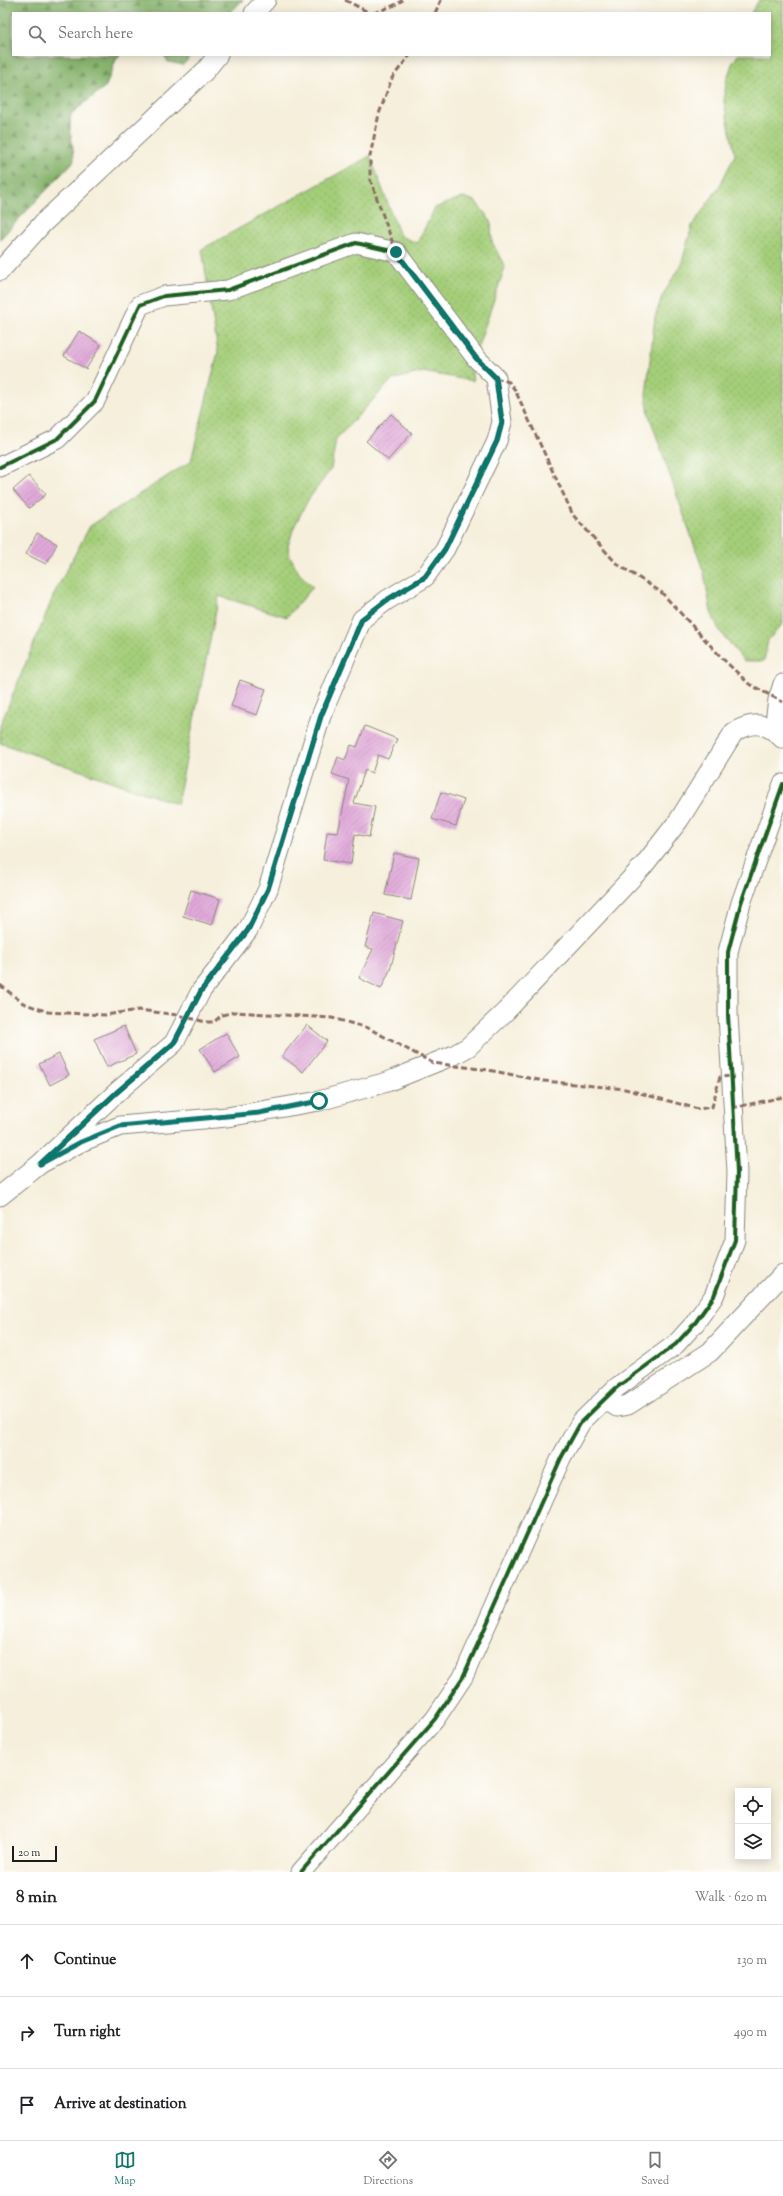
<!DOCTYPE html>
<meta charset="utf-8">
<style>
body{margin:0;font-family:"Sorts Mill Goudy",serif;background:#f6f6f6;color:#202124}
.controls{position:absolute;right:12px;bottom:12px;display:grid;overflow:hidden;border-radius:0px;box-shadow:0 2px 10px #0003}
.controls button{width:36px;height:36px;display:grid;place-items:center;padding:0;border:0;border-bottom:1px solid #e0e0e0;background:#fff;color:#202124;font:20px sans-serif}
.scale{position:absolute;left:12px;bottom:10px;width:45px;box-sizing:border-box;padding-left:4px;border:2px solid #1c1c1c;border-top:0;font-size:11px;line-height:14px;white-space:nowrap;color:#1c1c1c;-webkit-text-stroke:3px #fdfcf7;paint-order:stroke}
.stop{position:absolute;width:12px;height:12px;margin:-9px;border:3px solid #0f766e;border-radius:50%;background:#fff}
.stop.end{background:#0f766e;border-color:#fff;box-shadow:0 1px 4px #0008}
.list{margin:0;padding:0;list-style:none}
h2{display:flex;justify-content:space-between;align-items:center;height:52px;margin:0;padding:0 16px;font-size:17px}
h2 small{font-size:13px;font-weight:400;color:#757577}
.list li{display:grid;grid-template-columns:26px 1fr auto;gap:12px;align-items:center;box-sizing:border-box;height:72px;padding:0 16px;border-top:1px solid #e0e0e0}
.list b{display:block;font-size:15px;white-space:nowrap}
.list em{font-size:13px;font-style:normal;color:#757577}
.icon{flex:none;width:22px;height:22px;fill:none;stroke:currentColor;stroke-width:2;stroke-linecap:round;stroke-linejoin:round}
.map{position:relative;flex:none;width:783px;height:1872px;overflow:hidden}
.search{position:absolute;background:#fff;box-shadow:0 2px 10px #0003;left:12px;right:12px;top:12px;height:44px;display:flex;align-items:center;gap:10px;box-sizing:border-box;padding:0 14px;border-radius:0px;color:#757577;font-size:15px}
.sheet{height:268px;background:#fff}
nav{display:flex;justify-content:space-around;align-items:center;box-sizing:border-box;height:56px;border-top:1px solid #e0e0e0;background:#fff;font-size:11px;color:#757577}
nav a{display:grid;justify-items:center;gap:2px}
nav .on{color:#0f766e}
.map>svg:first-child{display:block}
.grass{fill:url(#grass-dots);stroke:#60754a}
.forest{fill:url(#forest-firs);stroke:#506642}
.building{fill:url(#building-hatch)}
.lines{fill:none;stroke-linecap:round;stroke-linejoin:round}
.minor-casing{stroke:#89867c;stroke-width:21}
.minor{stroke:#fff;stroke-width:19}
.quiet{stroke:#8d6e63;stroke-width:3;stroke-dasharray:6 3;stroke-linecap:butt}
.cycleway-casing{stroke:#fdfcf7;stroke-width:6}
.cycleway{stroke:#1b5e20;stroke-width:4}
.route{stroke:#0f766e;stroke-width:5}
</style>
<div class="map">
<svg width="783" height="1872" viewBox="0 0 783 1872">
<defs>
<pattern id="grass-dots" width="8" height="8" patternUnits="userSpaceOnUse"><rect width="8" height="8" fill="#a4ce79"/><path d="M2 2h.1M6 6h.1" fill="none" stroke="#8db068" stroke-width="1.8" stroke-linecap="round"/></pattern>
<pattern id="forest-firs" width="22" height="20" patternUnits="userSpaceOnUse"><rect width="22" height="20" fill="#83b169"/><path d="M5 1l3.5 6h-7zM16 11l3.5 6h-7z" fill="#6a8f56"/></pattern>
<pattern id="building-hatch" width="6" height="6" patternUnits="userSpaceOnUse"><rect width="6" height="6" fill="#e0a8d9"/><path d="M-1 1l2-2M0 6l6-6M5 7l2-2" fill="none" stroke="#c090ba"/></pattern>
</defs>
<rect width="100%" height="100%" fill="#fdfcf7"/>
<filter id="ink" filterUnits="userSpaceOnUse"><feTurbulence type="fractalNoise" baseFrequency=".025" numOctaves="2"/><feDisplacementMap in="SourceGraphic" scale="8" xChannelSelector="R" yChannelSelector="G"/><feConvolveMatrix kernelMatrix="1 2 1 2 8 2 1 2 1" color-interpolation-filters="sRGB"/></filter>
<filter id="wash" filterUnits="userSpaceOnUse"><feTurbulence type="fractalNoise" baseFrequency=".012" numOctaves="4" result="noise"/><feDisplacementMap in="SourceGraphic" scale="16" xChannelSelector="R" yChannelSelector="G"/><feGaussianBlur stdDeviation="0.9" result="paint"/><feColorMatrix in="noise" values="0 0 0 0 0 0 0 0 0 0 0 0 0 0 0 0 0 1.4 0 .05"/><feComposite in="paint" operator="in"/></filter>
<g filter="url(#wash)">
<rect width="100%" height="100%" fill="#f6efdc"/>
<path class="grass" d="M759,0h24v624l-15,16 -4,21h-20l-25,-31 -8,-18 -7,-39 -55,-158 -3,-20 9,-78 7,-20 20,-35 10,-36 27,-39 16,-32 -11,-53 2,-20 6,-18 6,-9h32v-42h-19z
M370,156l30,80 17,7 18,-35 28,-11 12,4 12,15 4,7 1,19 13,25 -34,100 2,14 -50,-9 -31,8 -56,59 -5,30 -23,31 -14,27 -6,19 2,10 9,17 14,14 -26,30 -68,-21 -42,208 -177,-61v-17l55,-134 35,-66 101,-65 27,-109 -16,-103z"/>
<path class="forest" d="M0,0h243l-13,13h-217v42h108l-4,2 -11,29 -35,28c-3,18 3,30 3,47l-74,78z
M164,55h28l-9,10 -15,-3z"/>
<g id="blocks">
<path class="building" d="M79,331l22,14 -15,24 -22,-13z
M391,414l21,19 -24,27 -22,-19z
M29,476l17,18 -17,14 -16,-18z
M37,533l20,11 -11,20 -20,-10z
M240,680l26,9 -9,26 -26,-9z
M365,726l32,13 -9,20 -10,-4 -6,18 -7,-3 -11,33 21,4 -6,30 -14,-3 -4,30 -28,-4 4,-28 11,1 11,-53 -17,-6 6,-17 7,3 6,-15 6,2z
M441,792l23,8 -8,26 -24,-7z
M394,853l25,5 -8,42 -26,-5z
M191,890l29,9 -8,26 -29,-9z
M374,913l29,8 -13,49 -9,19 -22,-11 14,-29 -8,-2z
M307,1025l20,16 -24,31 -21,-16z
M124,1026l12,28 -29,13 -13,-28z
M226,1033l14,24 -25,15 -15,-23z
M59,1054l10,21 -19,10 -11,-21z"/>
</g>
</g>
<g filter="url(#ink)">
<use href="#blocks" fill-opacity="0" stroke="#89867c" stroke-width="1"/>
<g class="lines">
<g class="minor-casing">
<path id="minor" d="M254,13l12,-13
M0,271l43,-48 162,-152 13,-16
M0,467l57,-28 38,-38 45,-96 24,-9 64,-6 128,-47 40,9 80,106 20,20 6,44 -5,19 -52,108 -20,28 -38,23 -25,19 -41,97 -53,173 -20,41 -47,61 -27,52 -58,50 -76,71
M774,729l4,-29 5,-16
M0,1196l40,-32 41,-22 39,-16 107,-9 92,-16 68,-19 67,-27 14,-8 38,-36 138,-146 35,-45 55,-88c20,-11 33,-10 49,7
M605,1399l12,8 11,-2 82,-53 73,-78
M301,1872l134,-153 28,-42 98,-219 20,-36 35,-34 60,-44 19,-21 19,-27 21,-56 2,-68 -9,-157v-63l13,-49 42,-119"/>
</g>
<use href="#minor" class="minor"/>
<path class="quiet" d="M345,0l25,13
M374,13l21,-8 8,-5
M435,13l6,-13
M396,252l-26,-73v-23l9,-42 13,-36 18,-23
M496,378l13,4 6,8 58,125 44,49 44,28 61,66 27,26 34,18
M0,985l23,18 25,9 57,3 34,-5 38,5 29,7h8l8,-7 13,-3 97,6 36,10 65,35 55,7 56,11 81,8 73,20 14,-2 8,-30 11,-1
M732,1108l51,-11"/>
<g class="cycleway-casing">
<path id="cycleway" d="M0,467l57,-28 38,-38 45,-96 24,-9 64,-6 128,-47 40,9 80,106 20,20 6,44 -5,19 -52,108 -20,28 -38,23 -25,19 -41,97 -53,173 -20,41 -47,61 -27,52 -58,50 -76,71
M301,1872l134,-153 28,-42 98,-219 20,-36 35,-34 60,-44 19,-21 19,-27 21,-56 2,-68 -9,-157v-63l13,-49 42,-119"/>
</g>
<use href="#cycleway" class="cycleway"/>
</g>
</g>
<g class="lines" filter="url(#ink)">
<path class="route" d="M319,1101l-60,12 -139,13 -39,16 -41,22 76,-71 58,-50 27,-52 47,-61 20,-41 53,-173 41,-97 25,-19 38,-23 20,-28 52,-108 5,-19 -6,-44 -20,-20 -80,-106"/>
</g>
</svg>
<div class="controls">
<button><svg class="icon" aria-label="locate" viewBox="0 0 24 24"><circle cx="12" cy="12" r="6"/><path d="M12 2v4M12 18v4M2 12h4M18 12h4"/></svg></button>
<button><svg class="icon" aria-label="layers" viewBox="0 0 24 24"><path d="M12 4l9 5-9 5-9-5zM3 14l9 5 9-5"/></svg></button>
</div>
<div class="scale">20 m</div>
<div class="stop" style="left:319px;top:1101px"></div>
<div class="stop end" style="left:396px;top:252px"></div>
<div class="search"><svg class="icon" aria-label="search" viewBox="0 0 24 24"><circle cx="10" cy="10" r="6"/><path d="M15 15l6 6"/></svg>Search here</div>
</div>
<section class="sheet">
<h2>8 min<small>Walk · 620 m</small></h2>
<ul class="list">
<li><svg class="icon" aria-label="ahead" viewBox="0 0 24 24"><path d="M12 20V5M6 11l6-6 6 6"/></svg><div><b>Continue</b></div><em>130 m</em></li>
<li><svg class="icon" aria-label="right" viewBox="0 0 24 24"><path d="M7 20v-9h11M14 6l5 5-5 5"/></svg><div><b>Turn right</b></div><em>490 m</em></li>
<li><svg class="icon" aria-label="arrive" viewBox="0 0 24 24"><path d="M6 21V4h12l-3 4 3 4H6"/></svg><div><b>Arrive at destination</b></div></li>
</ul>
</section>
<nav>
<a class="on"><svg class="icon" aria-label="map" viewBox="0 0 24 24"><path d="M3 6l6-2 6 2 6-2v14l-6 2-6-2-6 2zM9 4v14M15 6v14"/></svg>Map</a>
<a><svg class="icon" aria-label="directions" viewBox="0 0 24 24"><path d="M12 3l9 9-9 9-9-9zM9 14v-3h6M13 9l2 2-2 2"/></svg>Directions</a>
<a><svg class="icon" aria-label="saved" viewBox="0 0 24 24"><path d="M7 4h10v16l-5-4-5 4z"/></svg>Saved</a>
</nav>
